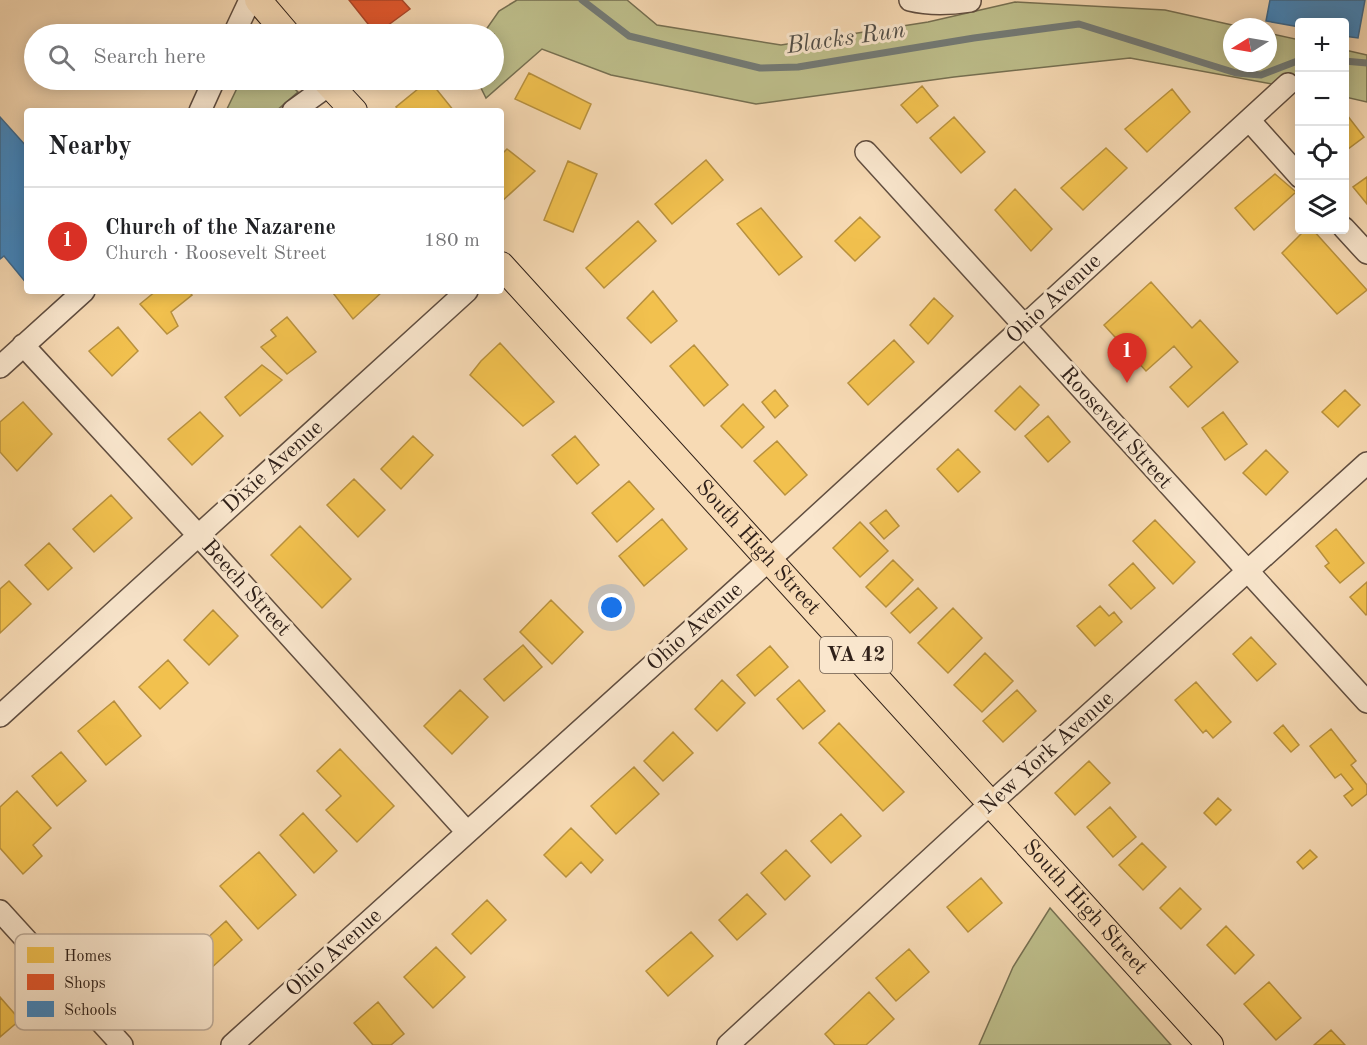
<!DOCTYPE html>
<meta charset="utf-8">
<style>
body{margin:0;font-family:"Old Standard TT",serif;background:#f6f6f6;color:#202124}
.controls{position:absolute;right:18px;top:18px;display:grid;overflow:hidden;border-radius:6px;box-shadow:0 3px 15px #0003}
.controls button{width:54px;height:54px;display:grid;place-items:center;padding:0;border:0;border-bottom:2px solid #e0e0e0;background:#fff;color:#202124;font:30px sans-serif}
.compass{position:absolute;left:1223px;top:18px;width:54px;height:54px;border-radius:50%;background:#fff;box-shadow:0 3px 15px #0003;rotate:259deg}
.you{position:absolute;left:612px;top:608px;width:21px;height:21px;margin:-15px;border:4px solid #fff;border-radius:50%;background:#1a73e8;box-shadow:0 0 0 9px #1a73e833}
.badge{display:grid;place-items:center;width:39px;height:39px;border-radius:50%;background:#d93025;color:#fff;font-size:20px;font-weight:700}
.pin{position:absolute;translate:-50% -50px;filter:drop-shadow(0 2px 3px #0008)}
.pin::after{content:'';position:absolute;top:32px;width:21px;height:18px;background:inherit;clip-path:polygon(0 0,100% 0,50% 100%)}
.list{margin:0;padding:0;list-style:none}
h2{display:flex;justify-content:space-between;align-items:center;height:78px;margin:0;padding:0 24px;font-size:26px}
h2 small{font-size:20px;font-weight:400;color:#757577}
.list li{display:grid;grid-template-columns:39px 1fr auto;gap:18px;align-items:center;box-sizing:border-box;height:108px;padding:0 24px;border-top:2px solid #e0e0e0}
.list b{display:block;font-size:22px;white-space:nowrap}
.list p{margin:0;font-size:20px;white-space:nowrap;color:#757577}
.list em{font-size:20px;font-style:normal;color:#757577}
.icon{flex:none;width:33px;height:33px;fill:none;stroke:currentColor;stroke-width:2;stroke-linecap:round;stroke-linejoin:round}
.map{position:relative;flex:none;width:1367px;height:1045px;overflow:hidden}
.search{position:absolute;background:#fff;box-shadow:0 3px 15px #0003;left:24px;top:24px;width:480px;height:66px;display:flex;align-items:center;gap:15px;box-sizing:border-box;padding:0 21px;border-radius:33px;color:#757577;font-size:22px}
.panel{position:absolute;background:#fff;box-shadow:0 3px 15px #0003;left:24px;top:108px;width:480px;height:186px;border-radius:6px}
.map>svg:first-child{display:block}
.green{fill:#bebf8c;stroke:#767052;stroke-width:1.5}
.homes{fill:#f2c14e;stroke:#b8913e;stroke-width:1.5}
.shops{fill:#e4572e;stroke:#ae4628;stroke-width:1.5}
.schools{fill:#3f88c5;stroke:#3a6991;stroke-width:1.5}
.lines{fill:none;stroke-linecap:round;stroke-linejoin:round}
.stream{stroke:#737b77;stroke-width:7}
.minor-casing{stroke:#614e40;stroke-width:24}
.major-casing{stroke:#2f2019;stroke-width:28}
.minor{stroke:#fae7ce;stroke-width:21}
.major{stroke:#f7dab4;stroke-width:26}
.labels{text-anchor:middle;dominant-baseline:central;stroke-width:6;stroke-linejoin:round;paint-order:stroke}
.shield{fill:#fae7ce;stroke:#6c5c4f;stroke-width:1.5}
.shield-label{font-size:21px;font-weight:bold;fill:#2f2019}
.street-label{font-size:22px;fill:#2f2019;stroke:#fae7ce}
.water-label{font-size:24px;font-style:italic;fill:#514e48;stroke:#fae7ce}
.key{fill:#fae7ce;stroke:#bdab98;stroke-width:1.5}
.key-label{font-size:16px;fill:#2f2019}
</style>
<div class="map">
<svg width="1367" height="1045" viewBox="0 0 1367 1045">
<rect width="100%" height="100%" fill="#f7dab4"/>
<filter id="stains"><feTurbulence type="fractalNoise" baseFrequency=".00333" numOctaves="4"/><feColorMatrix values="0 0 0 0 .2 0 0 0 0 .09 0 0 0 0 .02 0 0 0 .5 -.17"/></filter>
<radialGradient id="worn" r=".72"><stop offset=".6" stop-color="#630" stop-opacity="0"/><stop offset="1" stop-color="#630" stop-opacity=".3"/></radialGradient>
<path class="green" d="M517,0h110l30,25 124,20 147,-23 87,-20 150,8 76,17h-9v36h36v-30l32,7 -1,49 -169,-31 -176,19 -198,27 -145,-29 -69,-26 -56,49 -9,-18h17v-46h-11l16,-23z
M1345,50l22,5v47l-22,-5z
M241,80h44l13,12 -22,19h-50z
M1050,908l121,137h-192l34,-78z"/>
<path class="homes" d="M529,73l62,31 -11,25 -65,-30z
M429,80l25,31h-55l-3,-4z
M922,86l16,20 -21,17 -16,-18z
M1172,89l18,23 -43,40 -22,-23z
M1347,115l17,22 -20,15v-35z
M954,117l31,35 -24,21 -31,-35z
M1106,148l21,20 -44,42 -22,-22z
M507,149l28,22 -34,31v-47z
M706,160l17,20 -51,44 -17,-20z
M568,161l29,13 -24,58 -29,-12z
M1275,174l21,18 -42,38 -19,-22z
M1367,177v27l-14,-17z
M1015,189l37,40 -21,22 -36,-41z
M761,208l41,49 -23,18 -42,-51z
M860,217l20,20 -25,24 -20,-20z
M638,221l18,20 -52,47 -18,-20z
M1305,230h8l54,60 -30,24 -55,-61z
M1151,282l41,46 8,-8 38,42 -50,45 -18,-20 22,-20 -18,-21 -28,25 -42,-46z
M156,291h33l3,4 -21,17 7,14 -11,8 -27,-30z
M336,291h47l-30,28 -20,-26z
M653,291l24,30 -26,22 -24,-25z
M934,298l19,18 -25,28 -18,-19z
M287,317l29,35 -29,22 -26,-27 15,-11 -5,-6z
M118,327l20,24 -26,25 -23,-25z
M894,340l20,22 -46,43 -20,-22z
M500,343l54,59 -31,24 -53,-51 11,-14z
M694,345l34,40 -24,21 -34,-40z
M262,365l20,15 -42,36 -15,-19z
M1020,386l19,19 -24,25 -20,-19z
M775,390l13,16 -13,12 -13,-16z
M1345,390l15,15 -22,22 -16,-15z
M23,402l29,32 -35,37 -17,-19v-30z
M743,404l21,23 -22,21 -21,-22z
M200,412l23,24 -31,29 -24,-26z
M1223,412l24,32 -22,16 -23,-32z
M1048,416l22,26 -22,20 -23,-26z
M413,436l20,19 -32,34 -20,-20z
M575,436l24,29 -22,19 -25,-29z
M777,441l30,34 -22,20 -31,-34z
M958,449l22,23 -22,20 -21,-23z
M1266,450l22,22 -22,23 -23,-22z
M354,479l31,31 -27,27 -31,-32z
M629,481l25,28 -37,33 -25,-29z
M111,495l21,23 -38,34 -21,-23z
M886,510l13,16 -15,13 -14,-16z
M662,519l25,30 -43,37 -25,-30z
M1155,520l40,42 -22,22 -40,-43z
M860,522l28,29 -28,26 -27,-29z
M300,526l51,53 -29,29 -51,-53z
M1336,529l28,34 -24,20 -15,-17 4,-3 -13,-17z
M49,543l23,25 -24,22 -23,-25z
M893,560l20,20 -27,27 -20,-20z
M1133,563l22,25 -24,21 -22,-24z
M9,581l22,23 -31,29v-44z
M1367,582v32l-1,1 -16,-18z
M918,588l19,20 -27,25 -19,-20z
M551,600l32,32 -31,32 -32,-32z
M1100,606l9,10 5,-4 8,10 -27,24 -18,-20z
M953,608l29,30 -34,35 -30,-30z
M213,610l25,26 -29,29 -25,-25z
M1251,637l25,27 -19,17 -24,-27z
M523,645l19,22 -38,34 -20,-22z
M770,646l18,21 -33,29 -18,-21z
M985,653l28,28 -31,31 -28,-27z
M168,660l20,23 -28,26 -21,-22z
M722,680l23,23 -28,28 -22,-22z
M799,680l26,31 -22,18 -26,-30z
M1196,682l35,40 -18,16 -7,-8 -3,3 -28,-33z
M460,690l28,27 -36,37 -28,-28z
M1017,690l19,21 -33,31 -20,-21z
M114,701l27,35 -35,29 -28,-34z
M839,723l65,69 -21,19 -64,-68z
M1283,725l16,20 -8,7 -17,-19z
M1331,729l25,32 -5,4 16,20v9l-15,12 -8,-10 9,-7 -12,-15 -6,4 -25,-32z
M673,732l20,21 -30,28 -19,-20z
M340,749l54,57 -37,36 -31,-32 15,-14 -24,-25z
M61,752l25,29 -29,25 -25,-30z
M1089,761l21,22 -35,32 -20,-22z
M634,767l25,27 -43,40 -25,-28z
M17,791l34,37 -18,17 9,11 -19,18 -23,-26v-41z
M1218,798l13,12 -15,15 -12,-12z
M1110,807l26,30 -23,20 -26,-30z
M303,813l34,38 -23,22 -34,-38z
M841,814l20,22 -30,27 -20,-22z
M571,828l32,32 -12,13 -10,-11 -15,15 -22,-22z
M1142,843l24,24 -23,23 -24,-25z
M786,850l24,26 -25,24 -24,-27z
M1310,850l7,7 -14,12 -6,-7z
M259,852l37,43 -38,34 -38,-43z
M981,878l21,25 -34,29 -21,-25z
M1180,888l21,21 -20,20 -21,-21z
M747,894l19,20 -29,26 -18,-20z
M487,900l19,20 -35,34 -19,-20z
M226,921l16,19 -33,30 -17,-18z
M1226,926l28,29 -19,19 -28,-29z
M691,932l22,24 -45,40 -22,-25z
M436,947l29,30 -32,31 -29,-31z
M909,949l20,23 -33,29 -20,-23z
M1269,982l32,36 -25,22 -32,-36z
M869,992l25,27 -28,26h-31l-10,-11z
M0,997l20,23 -20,17z
M378,1002l26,32 -13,11h-18l-19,-22z
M1331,1030l14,15h-31z"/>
<path class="shops" d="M349,0h53l8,9 -34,25z"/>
<path class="schools" d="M1270,0h95l-7,38 -14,-2v-14h-44v5l-34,-6z
M0,117l27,30v137l-23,-28 -4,3z"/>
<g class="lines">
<path class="stream" d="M582,0l47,36 131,32 38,-1 176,-29 105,-14 157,49 25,2 39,-15
M1344,61l23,2"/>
<g class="minor-casing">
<path id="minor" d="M910,0c20,5 40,4 60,1
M234,34l16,-34
M200,111l14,-31
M293,111l36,-26
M1249,120l51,57
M866,152l501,550
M1344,228l23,25
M23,345l175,190 269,297
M0,367l84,-76
M0,716l467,-425
M0,911l122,134
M232,1045l537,-485 519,-476
M728,1045l262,-241 377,-341"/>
</g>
<g class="major-casing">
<g id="major">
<path d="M258,0l29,34"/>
<path d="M325,80l29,31"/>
<path id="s1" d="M501,265l709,780"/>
</g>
</g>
<use href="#minor" class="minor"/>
<use href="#major" class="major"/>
</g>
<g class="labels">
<rect class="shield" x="820" y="637" width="72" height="36" rx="4.5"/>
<g class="shield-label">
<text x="856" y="655">VA 42</text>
</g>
<g class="street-label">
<text transform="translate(1054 299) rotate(-43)">Ohio Avenue</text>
<text transform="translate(1116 428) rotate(48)">Roosevelt Street</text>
<text transform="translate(273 467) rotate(-42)">Dixie Avenue</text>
<text stroke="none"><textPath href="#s1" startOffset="382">South High Street</textPath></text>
<text transform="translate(246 588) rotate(48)">Beech Street</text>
<text transform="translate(695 627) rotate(-42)">Ohio Avenue</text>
<text transform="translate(1047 753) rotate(-42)">New York Avenue</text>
<text stroke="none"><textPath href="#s1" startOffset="868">South High Street</textPath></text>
<text transform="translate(334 953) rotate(-42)">Ohio Avenue</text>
</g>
<g class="water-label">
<text transform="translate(846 39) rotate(-8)">Blacks Run</text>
</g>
</g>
<rect x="15" y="934" width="198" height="96" rx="9" class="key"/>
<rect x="27" y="947" width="27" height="16" fill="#f2c14e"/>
<rect x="27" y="974" width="27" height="16" fill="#e4572e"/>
<rect x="27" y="1001" width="27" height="16" fill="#3f88c5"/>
<g class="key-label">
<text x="64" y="961">Homes</text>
<text x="64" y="988">Shops</text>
<text x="64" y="1015">Schools</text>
</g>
<rect width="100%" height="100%" filter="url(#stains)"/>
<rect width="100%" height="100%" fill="url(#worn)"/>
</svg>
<div class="controls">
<button>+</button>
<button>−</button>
<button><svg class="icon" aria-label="locate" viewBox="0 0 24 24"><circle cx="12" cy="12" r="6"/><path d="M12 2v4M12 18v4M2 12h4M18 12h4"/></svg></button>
<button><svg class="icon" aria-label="layers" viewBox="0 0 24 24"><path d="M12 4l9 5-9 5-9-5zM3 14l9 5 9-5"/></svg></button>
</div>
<svg class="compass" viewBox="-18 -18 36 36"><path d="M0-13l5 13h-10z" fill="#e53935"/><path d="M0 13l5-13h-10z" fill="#757577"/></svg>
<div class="you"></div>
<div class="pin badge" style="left:1127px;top:383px">1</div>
<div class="search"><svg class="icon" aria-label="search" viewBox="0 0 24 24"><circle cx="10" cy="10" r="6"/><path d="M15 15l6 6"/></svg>Search here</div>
<section class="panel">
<h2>Nearby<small></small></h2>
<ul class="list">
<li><span class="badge">1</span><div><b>Church of the Nazarene</b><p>Church · Roosevelt Street</p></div><em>180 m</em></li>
</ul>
</section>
</div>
